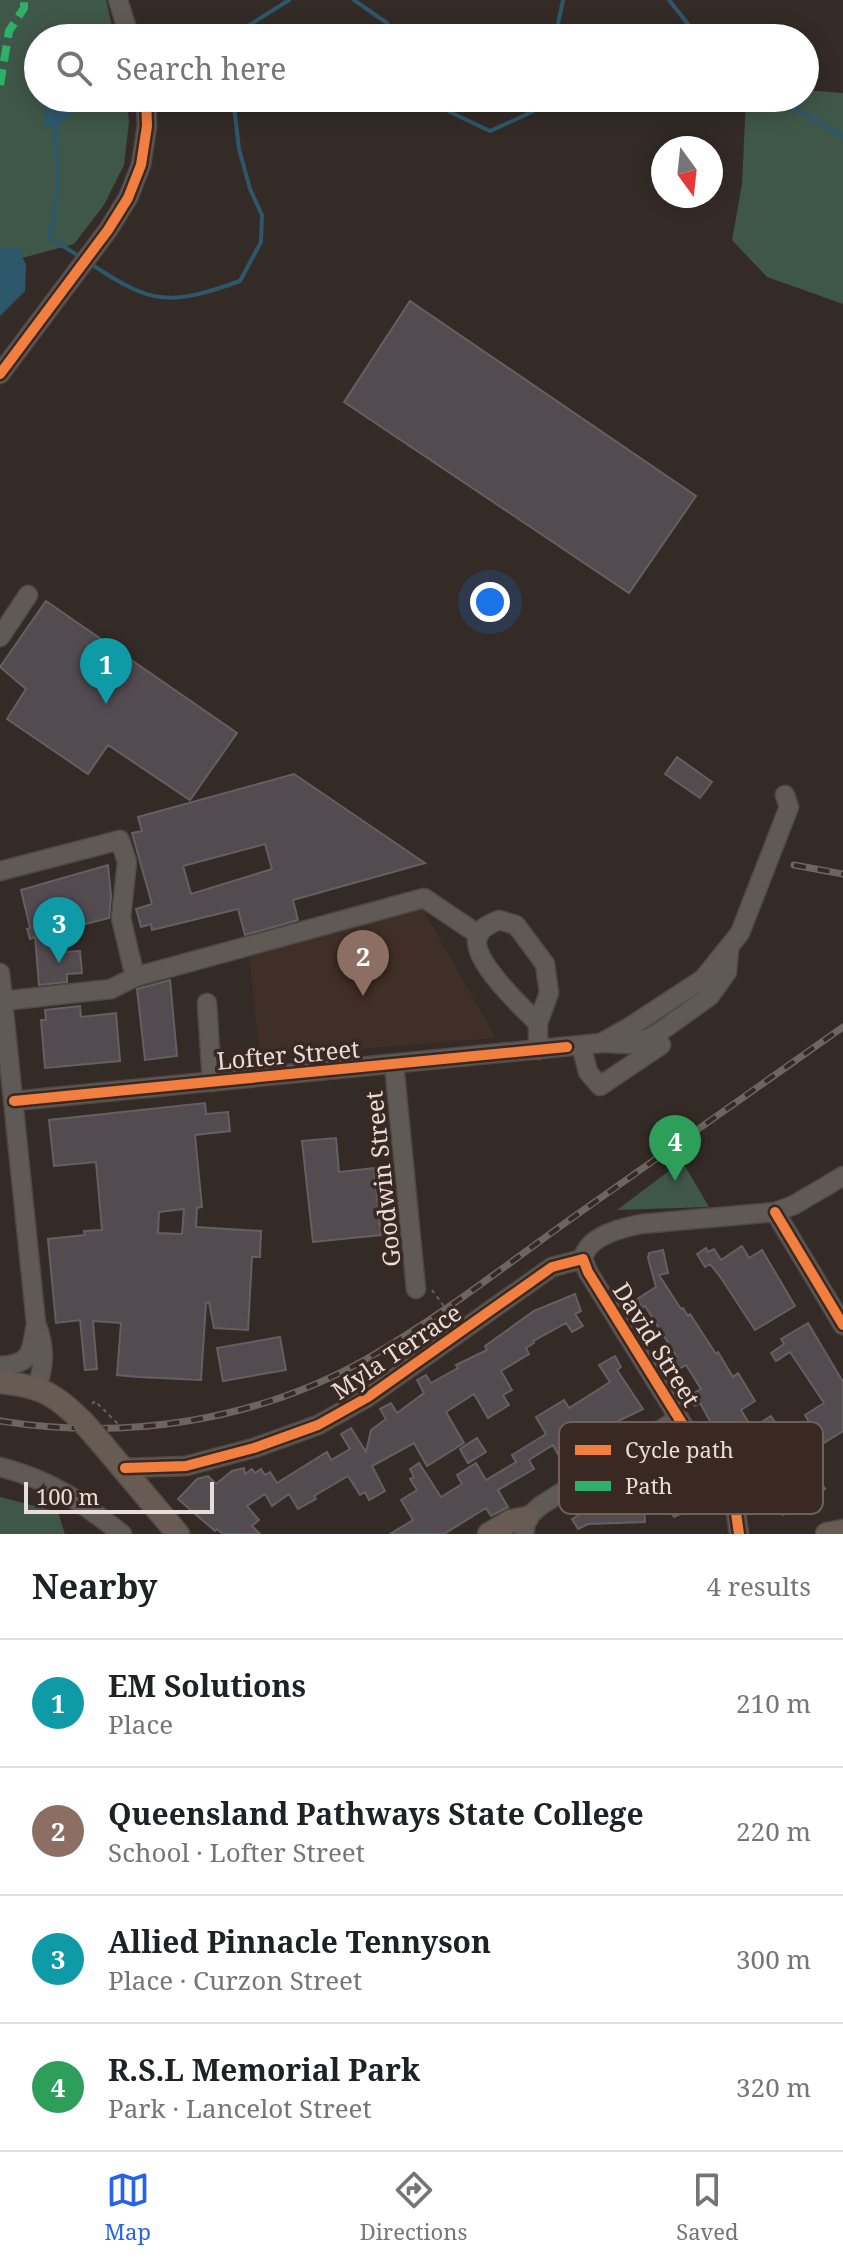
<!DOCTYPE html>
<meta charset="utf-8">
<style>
body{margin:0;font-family:"Noto Serif",serif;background:#f6f6f6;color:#202124}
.compass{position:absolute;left:651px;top:136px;width:72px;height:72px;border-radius:50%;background:#fff;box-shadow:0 4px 20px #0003;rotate:165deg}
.scale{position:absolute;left:24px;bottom:20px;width:190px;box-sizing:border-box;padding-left:8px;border:4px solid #e9ddd9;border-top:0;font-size:22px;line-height:28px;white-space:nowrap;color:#e9ddd9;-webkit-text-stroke:6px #392922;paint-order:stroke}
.you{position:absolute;left:490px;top:602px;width:28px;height:28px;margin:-20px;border:6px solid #fff;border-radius:50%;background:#1a73e8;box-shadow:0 0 0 12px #1a73e833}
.badge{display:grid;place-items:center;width:52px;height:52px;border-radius:50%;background:#2563eb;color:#fff;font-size:26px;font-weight:700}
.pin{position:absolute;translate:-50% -66px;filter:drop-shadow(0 2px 4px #0008)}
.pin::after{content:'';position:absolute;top:42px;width:28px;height:24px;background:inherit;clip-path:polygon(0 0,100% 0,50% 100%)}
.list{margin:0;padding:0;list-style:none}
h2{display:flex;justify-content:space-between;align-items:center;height:104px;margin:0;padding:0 32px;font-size:34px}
h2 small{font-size:26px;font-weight:400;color:#757577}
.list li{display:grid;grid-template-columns:52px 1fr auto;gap:24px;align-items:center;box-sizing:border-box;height:128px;padding:0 32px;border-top:2px solid #e0e0e0}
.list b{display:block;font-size:30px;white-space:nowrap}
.list p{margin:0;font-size:26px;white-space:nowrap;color:#757577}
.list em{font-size:26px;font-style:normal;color:#757577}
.icon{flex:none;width:44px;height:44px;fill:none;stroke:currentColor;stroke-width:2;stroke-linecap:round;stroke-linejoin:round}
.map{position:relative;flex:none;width:843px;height:1534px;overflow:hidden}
.search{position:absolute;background:#fff;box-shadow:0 4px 20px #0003;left:24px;right:24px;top:24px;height:88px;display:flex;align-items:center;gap:20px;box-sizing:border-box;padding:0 28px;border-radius:44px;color:#757577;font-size:30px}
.sheet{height:616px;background:#fff}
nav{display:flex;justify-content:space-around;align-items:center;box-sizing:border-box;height:112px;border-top:2px solid #e0e0e0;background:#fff;font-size:22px;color:#757577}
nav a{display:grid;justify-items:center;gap:4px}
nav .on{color:#2563eb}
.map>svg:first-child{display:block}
.education{fill:#3f2f26}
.green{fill:#3f5748}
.water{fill:#2d586c}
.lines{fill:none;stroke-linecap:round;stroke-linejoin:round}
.stream{stroke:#2d586c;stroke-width:4}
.building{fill:#524b50;stroke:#645f60;stroke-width:2;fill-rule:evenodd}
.minor-casing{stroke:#504845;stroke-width:21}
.major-casing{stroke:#504845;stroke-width:25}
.path{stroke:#67615e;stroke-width:2;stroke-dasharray:4 4;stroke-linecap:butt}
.minor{stroke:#605a57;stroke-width:18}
.major{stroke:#675b54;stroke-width:22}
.rail-casing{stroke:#6c6662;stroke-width:7}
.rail{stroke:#392922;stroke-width:4;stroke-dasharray:12;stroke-linecap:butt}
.major-bridge-casing{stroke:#504845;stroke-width:25;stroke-linecap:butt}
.path-bridge{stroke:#67615e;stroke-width:2;stroke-dasharray:4 4;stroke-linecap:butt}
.major-bridge{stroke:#675b54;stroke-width:22}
.quiet{stroke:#2db169;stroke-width:8;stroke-dasharray:16 8;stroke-linecap:butt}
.cycleway-casing{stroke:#392922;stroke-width:15}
.cycleway{stroke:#f27e40;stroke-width:10}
.labels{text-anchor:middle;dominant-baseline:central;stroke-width:7;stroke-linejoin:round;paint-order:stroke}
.street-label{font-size:24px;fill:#e9ddd9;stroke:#392922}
.key{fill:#392922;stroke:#6e5f59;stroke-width:2}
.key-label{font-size:22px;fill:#e9ddd9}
</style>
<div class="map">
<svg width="843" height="1534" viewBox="0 0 843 1534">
<rect width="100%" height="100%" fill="#342b27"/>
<path class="education" d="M420,904l76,134 -236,19 -11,-102z"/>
<path class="green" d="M0,0h106l9,38h-77v60h89l2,24 -5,43 -20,40 -30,39 -74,20z
M805,90l38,3v211l-76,-27 -35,-37 10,-56 4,-86h59z
M682,1161l27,46 -92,3z
M0,1497l58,15 7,22h-65z"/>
<path class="water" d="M42,98h40l-7,13 -22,18 -10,-5 2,-17z
M0,247l18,1 8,17 -1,26 -25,25z"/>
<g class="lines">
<path class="stream" d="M354,0l33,23 10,15
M669,0l30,38
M245,38l3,-12 41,-26
M555,38l8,-38
M440,98l10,14 40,19 42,-19 6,-14
M777,98l66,39
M55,124c2,38 6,76 -6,113l31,20
M91,264c61,41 79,42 149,17l21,-39 1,-27 -12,-26 -11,-40 -6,-51"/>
</g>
<path class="building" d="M410,301l286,195 -67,97 -285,-191z
M46,601l191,132 -47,67 -82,-55 -20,29 -81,-55 19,-30 -26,-22z
M677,757l35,25 -12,16 -35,-24z
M294,774l131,89 -132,37 5,20 -53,15 -7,-26 -86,21 -1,-6 -10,3 -5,-18 16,-5 -20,-71 10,-2 -4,-14zM265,844l7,25 -81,25 -8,-28z
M108,865l3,31 -2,22 -47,12 2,22 16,-1 2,22 -15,1v8l-28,3 -4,-48 -5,2 -3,-10 3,-1 -9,-38z
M170,980l7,76 -32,4 -8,-71z
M80,1006l1,11 35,-4 4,48 -75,7 -4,-48h5l-1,-10z
M205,1103l1,11 22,-2 2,19 -35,4 7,72 -5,1 -1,19 65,4 -1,26h-8l-4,73 -34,-2 -5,-26 -3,1 -5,77 -63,-3 -21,-2 4,-52 -28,-2 4,48 -12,1 -5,-50 -24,3 -8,-84 37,-4 -1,-4 18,-1 -6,-68 -42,4 -5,-46zM184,1209l-2,25 -24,-1 1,-21z
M336,1138l3,34 35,-4 7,67 -68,7 -11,-101z
M742,1246l7,12 13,-8 33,56 -40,24 -34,-52 -11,-14 -5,3 -8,-13 9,-6 2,4 6,-3 7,11z
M663,1250l5,23 -9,2 22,34 2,-1 5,8 2,-2 26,40 2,-2 15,25 5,-4 17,28 -14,9 11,18 19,-12 10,15 -12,8 17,27 18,-11 21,34 -42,26 -5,-8 -6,3 -4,-6 -3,1 -28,-46 -2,1 -16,-23 -19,-34 -5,3 -6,-10 12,-7 -15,-24 -11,6 -6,-10 8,-4 -32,-51 -3,2 -5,-9 19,-12 -8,-29 1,-5z
M575,1294l6,17 -6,3 8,12 -11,6 -6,-9 -9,5 -24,13 1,2 -8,5 3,6 -28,17 11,19 -9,5 6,10 -21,13 -14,-24 -28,18 18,31 -37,23 -13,-23 -42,23 13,25 -16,9 -4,-8 -5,3 -12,-19 -34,20 2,3 -18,10 -9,-15 -17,12 -7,-12 -18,12 12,14 -7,6 8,8h-37l-6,-5 -2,2 -37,-32 19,-20 11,-3 8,8 16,-13 12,-3 1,6 7,-5 3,4 6,-4 4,6 5,-3 7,11 50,-31 4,8 19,-11 -9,-15 10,-6 15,24 5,-22 15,-11 -6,-10 11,-6 6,10 27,-20 -7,-13 9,-5 5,8 27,-15 -2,-3 31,-15 -2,-4 49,-35z
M808,1323l35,59v49l-21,13 -17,-29 19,-12 -34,-51 -14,9 -5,-8 13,-9 -3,-5z
M280,1337l6,33 -63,11 -6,-33z
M615,1356l6,11 -4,3 26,39 -35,17 3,5 -12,7 4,6 -10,7 -8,-13 -27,16 -5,-9 -24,15 5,9 -36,21 10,17 -17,9 -5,-8 -42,26h-54l23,-14 -12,-20 16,-10 -7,-11 4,-2 -4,-8 9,-6 22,34 21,-13 -5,-9 19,-12 10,17 30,-18 -4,-7 34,-21 -10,-17 28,-17 5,8 41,-26 -11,-17z
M477,1438l9,14 -18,11 -8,-14z
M687,1484l12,21 -25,12 -12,-19z
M629,1491l14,1 2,30 -57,2 -10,5 -6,-10 35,-21 -3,-5z"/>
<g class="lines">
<g class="minor-casing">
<path id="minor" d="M118,0l12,38
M0,374l108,-144 20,-32 13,-33 6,-39 -1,-28
M0,637l28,-42
M0,871l120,-31 7,22 -6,56 14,59
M0,973l36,350c9,24 9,40 1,64
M3,1001l108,-12 24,-12 289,-79 55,37
M207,1003l5,79
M538,1023c-16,-16 -69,-64 -60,-88 4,-8 14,-12 21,-15l17,5 29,39 4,29 -11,30v27
M603,1043l28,1 23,-8 56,-40 17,-24 2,-23
M581,1045l7,27 12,14 61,-41 -7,-9
M394,1064l22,225
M14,1101l587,-58 27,-15 75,-49 37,-46 49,-126 -4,-12
M775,1212l68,113
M583,1259l5,13 141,227 7,14 3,21
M583,1259c4,-23 38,-31 58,-35l134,-12 19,-7 49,-29
M0,1366c33,-2 31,-14 36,-42
M0,1467c53,14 80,34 122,67
M125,1468l61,-2 68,-18 64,-23 50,-28 184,-130 31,-8
M524,1534l3,-16 13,-12 139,-88"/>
</g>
<g class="major-casing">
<path id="major" d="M0,1382c41,4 55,12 84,41
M103,1445l75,89
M489,1534l22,-13 16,-3
M827,1534l16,-3"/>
</g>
<path class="path" d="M432,1290l11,15
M92,1404l3,-3 24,24"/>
<use href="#minor" class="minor"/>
<use href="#major" class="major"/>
<g class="rail-casing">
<path id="rail" d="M794,865l49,9
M0,1421c127,20 258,0 370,-64 68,-39 131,-88 195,-134 93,-65 185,-131 278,-196"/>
</g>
<use href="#rail" class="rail"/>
<g class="major-bridge-casing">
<path id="major-bridge" d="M84,1423l19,22"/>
</g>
<path class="path-bridge" d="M443,1305l9,12"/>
<use href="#major-bridge" class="major-bridge"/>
<path class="quiet" d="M0,85l9,-54 15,-23v-8"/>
<g class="cycleway-casing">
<path id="cycleway" d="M0,374l108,-144 20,-32 13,-33 6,-39 -1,-28
M14,1101l553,-54
M775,1212l68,113
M125,1468l61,-2 68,-18 64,-23 50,-28 184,-130 31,-8 5,13 141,227 7,14 3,21"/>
</g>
<use href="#cycleway" class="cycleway"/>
</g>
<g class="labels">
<g class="street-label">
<text transform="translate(288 1054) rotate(-5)">Lofter Street</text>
<text transform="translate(382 1179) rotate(-96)">Goodwin Street</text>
<text transform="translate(657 1344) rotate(58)">David Street</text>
<text transform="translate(396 1351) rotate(-34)">Myla Terrace</text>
</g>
</g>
<rect x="559" y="1422" width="264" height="92" rx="12" class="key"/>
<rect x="575" y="1445" width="36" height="10" fill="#f27e40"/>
<rect x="575" y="1481" width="36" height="10" fill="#2db169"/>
<g class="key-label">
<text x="625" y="1458">Cycle path</text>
<text x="625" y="1494">Path</text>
</g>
</svg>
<svg class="compass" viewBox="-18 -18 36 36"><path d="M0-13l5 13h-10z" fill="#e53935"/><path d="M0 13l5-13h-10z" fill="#757577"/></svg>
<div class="scale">100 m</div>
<div class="you"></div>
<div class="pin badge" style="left:106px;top:704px;background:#0f9aa8">1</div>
<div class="pin badge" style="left:363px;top:996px;background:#8d6e63">2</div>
<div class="pin badge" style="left:59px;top:963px;background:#0f9aa8">3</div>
<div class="pin badge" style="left:675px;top:1181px;background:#2e9e5b">4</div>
<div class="search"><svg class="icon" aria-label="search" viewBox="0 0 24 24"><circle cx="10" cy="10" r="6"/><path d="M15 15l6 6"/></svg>Search here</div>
</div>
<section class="sheet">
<h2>Nearby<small>4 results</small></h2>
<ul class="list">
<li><span class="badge" style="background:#0f9aa8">1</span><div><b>EM Solutions</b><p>Place</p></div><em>210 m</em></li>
<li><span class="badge" style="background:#8d6e63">2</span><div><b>Queensland Pathways State College</b><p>School · Lofter Street</p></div><em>220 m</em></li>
<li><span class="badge" style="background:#0f9aa8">3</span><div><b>Allied Pinnacle Tennyson</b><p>Place · Curzon Street</p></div><em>300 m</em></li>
<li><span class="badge" style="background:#2e9e5b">4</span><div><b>R.S.L Memorial Park</b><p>Park · Lancelot Street</p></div><em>320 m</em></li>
</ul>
</section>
<nav>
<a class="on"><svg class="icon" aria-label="map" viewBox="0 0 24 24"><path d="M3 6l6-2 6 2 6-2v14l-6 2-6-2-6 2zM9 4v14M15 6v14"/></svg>Map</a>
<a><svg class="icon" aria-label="directions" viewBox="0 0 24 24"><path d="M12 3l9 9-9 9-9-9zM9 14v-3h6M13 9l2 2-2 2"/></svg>Directions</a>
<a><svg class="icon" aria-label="saved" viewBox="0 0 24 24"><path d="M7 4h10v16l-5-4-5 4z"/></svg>Saved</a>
</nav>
